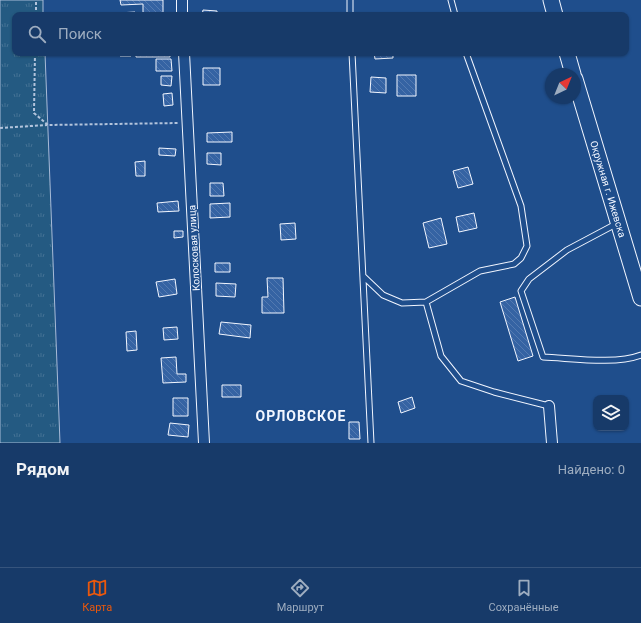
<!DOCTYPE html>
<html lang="ru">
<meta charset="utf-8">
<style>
body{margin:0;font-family:Roboto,sans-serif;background:#20416f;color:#f1f3f6}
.controls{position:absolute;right:12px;bottom:12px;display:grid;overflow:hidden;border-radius:8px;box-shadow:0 1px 3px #0004}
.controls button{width:36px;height:36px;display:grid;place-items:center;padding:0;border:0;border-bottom:1px solid #36547d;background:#173a69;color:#f1f3f6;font:20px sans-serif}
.compass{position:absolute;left:545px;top:68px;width:36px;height:36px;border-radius:50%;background:#173a69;box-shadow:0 1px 3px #0004;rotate:43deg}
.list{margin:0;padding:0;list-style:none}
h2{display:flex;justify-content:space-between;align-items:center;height:52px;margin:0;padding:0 16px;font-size:17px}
h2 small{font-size:13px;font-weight:400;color:#9eadc0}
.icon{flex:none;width:22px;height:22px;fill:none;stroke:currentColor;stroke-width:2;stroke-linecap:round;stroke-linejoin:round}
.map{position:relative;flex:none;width:641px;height:443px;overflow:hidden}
.search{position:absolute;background:#173a69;box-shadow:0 1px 3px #0004;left:12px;right:12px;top:12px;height:44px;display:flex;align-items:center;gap:10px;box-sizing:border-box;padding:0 14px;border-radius:8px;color:#9eadc0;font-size:15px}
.sheet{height:124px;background:#173a69}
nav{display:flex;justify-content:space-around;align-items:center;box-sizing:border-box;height:56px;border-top:1px solid #36547d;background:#173a69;font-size:11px;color:#9eadc0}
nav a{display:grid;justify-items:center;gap:2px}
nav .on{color:#ea580c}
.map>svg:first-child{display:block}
.grass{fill:url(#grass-tufts);stroke:#a8bbd7}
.building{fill:url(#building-back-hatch);stroke:#f2f6ff}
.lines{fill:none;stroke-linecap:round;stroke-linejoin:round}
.lane-casing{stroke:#f2f6ff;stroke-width:7}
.street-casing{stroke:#f2f6ff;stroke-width:12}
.primary-casing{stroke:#f2f6ff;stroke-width:17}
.path{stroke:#b3c4dc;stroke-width:2;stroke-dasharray:3 2;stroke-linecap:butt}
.lane{stroke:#1f4e8c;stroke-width:5}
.street{stroke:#1f4e8c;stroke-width:10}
.primary{stroke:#1f4e8c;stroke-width:15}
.labels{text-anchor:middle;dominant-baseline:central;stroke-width:3;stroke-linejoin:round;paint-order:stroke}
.street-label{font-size:10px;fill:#f2f6ff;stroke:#1f4e8c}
.district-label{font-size:14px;font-weight:bold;letter-spacing:1px;fill:#f2f6ff;stroke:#1f4e8c}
</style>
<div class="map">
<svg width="641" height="443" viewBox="0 0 641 443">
<defs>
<pattern id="grass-tufts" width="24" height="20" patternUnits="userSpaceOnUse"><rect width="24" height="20" fill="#245a82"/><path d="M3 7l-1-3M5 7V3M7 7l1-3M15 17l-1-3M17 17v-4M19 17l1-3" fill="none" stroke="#447295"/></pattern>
<pattern id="building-back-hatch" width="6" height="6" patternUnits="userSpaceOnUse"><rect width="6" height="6" fill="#3563a3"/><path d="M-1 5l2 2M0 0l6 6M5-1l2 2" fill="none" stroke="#537ab1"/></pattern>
</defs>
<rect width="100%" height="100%" fill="#1f4e8c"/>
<path class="grass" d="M0,0h43v15h-28v38h30l15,390h-60z"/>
<path class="building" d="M120,0h43v15h-20v-11l-22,1z
M203,10l14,1v4h-15z
M135,12v3h-16l-1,-2z
M119,53h12v3h-11z
M136,53h34v4h-34z
M374,53h19v5l-18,1z
M156,59h15l1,12h-16z
M203,68h17v17h-17z
M397,75h19v21h-19z
M161,76h11l-1,10 -10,-1z
M371,77l15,1v15l-16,-1z
M172,93l1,12 -9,1 -1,-12z
M232,132v10h-25v-9z
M159,148l17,1 -1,7 -16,-1z
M207,153h14v12l-14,-1z
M145,161v15h-9l-1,-14z
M468,167l5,17 -15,4 -5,-17z
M210,183h13l1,13h-14z
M178,201l1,10 -21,1 -1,-9z
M230,203v14l-20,1v-14z
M474,213l3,15 -18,4 -3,-15z
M441,218l6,26 -18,4 -6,-25z
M295,223l1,16 -15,1 -1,-16z
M174,231h9v6l-9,1z
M215,263h15v9h-15z
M267,278h16l1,35h-22v-16h6z
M175,279l2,15 -18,3 -3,-15z
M216,283l20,1 -1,13 -19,-1z
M515,297l18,59 -15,5 -18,-59z
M221,322l30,3 -1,13 -31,-4z
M177,327l1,12 -14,1 -1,-12z
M136,331l1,19 -10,1 -1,-19z
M176,357l1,17h9v8l-23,1 -2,-25z
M222,385h19v12h-19z
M412,397l3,11 -14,5 -3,-11z
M173,398h15v18h-15z
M349,422h10l1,17h-11z
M170,423l19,2 -1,12 -20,-2z"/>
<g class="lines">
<g class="lane-casing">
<path id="lane" d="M350,0v15
M451,0l4,15
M352,53l19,390
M616,224l-49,26 -38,29 -8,12 22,66c28,1 72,8 98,-2
M363,276l20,19 19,8 24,-1 54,-31 34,-7 7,-6 6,-12 -6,-40 -55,-153
M426,302l15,54 20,25 33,11 55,14"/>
</g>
<g class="street-casing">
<path id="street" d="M182,0v15
M184,53l20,390
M549,406l3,37"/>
</g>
<g class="primary-casing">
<path id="primary" d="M551,0l4,15
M567,53l6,21
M575,79l66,219"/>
</g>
<path class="path" d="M36,15v-15
M35,53l-1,60 14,12 131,-2
M0,128l47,-3"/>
<use href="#lane" class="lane"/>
<use href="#street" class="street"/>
<use href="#primary" class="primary"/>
</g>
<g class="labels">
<g class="street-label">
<text transform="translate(608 189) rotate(73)">Окружная г. Ижевска</text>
<text transform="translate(194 248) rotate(-93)">Колосковая улица</text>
</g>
<g class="district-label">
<text x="301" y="416">ОРЛОВСКОЕ</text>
</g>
</g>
</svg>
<div class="controls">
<button><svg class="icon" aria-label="layers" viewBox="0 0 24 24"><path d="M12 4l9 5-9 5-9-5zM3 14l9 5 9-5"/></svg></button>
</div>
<svg class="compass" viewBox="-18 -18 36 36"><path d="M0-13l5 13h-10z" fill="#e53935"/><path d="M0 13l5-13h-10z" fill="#9eadc0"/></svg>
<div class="search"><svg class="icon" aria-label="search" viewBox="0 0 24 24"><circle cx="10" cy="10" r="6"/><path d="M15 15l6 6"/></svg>Поиск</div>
</div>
<section class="sheet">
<h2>Рядом<small>Найдено: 0</small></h2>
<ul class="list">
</ul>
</section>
<nav>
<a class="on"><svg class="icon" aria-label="map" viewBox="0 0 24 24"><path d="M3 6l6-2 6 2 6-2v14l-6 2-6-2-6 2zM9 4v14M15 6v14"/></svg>Карта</a>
<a><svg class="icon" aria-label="directions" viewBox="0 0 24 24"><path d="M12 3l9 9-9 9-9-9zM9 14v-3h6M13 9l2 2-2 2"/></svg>Маршрут</a>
<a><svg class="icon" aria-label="saved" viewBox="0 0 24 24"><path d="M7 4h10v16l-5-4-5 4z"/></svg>Сохранённые</a>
</nav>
